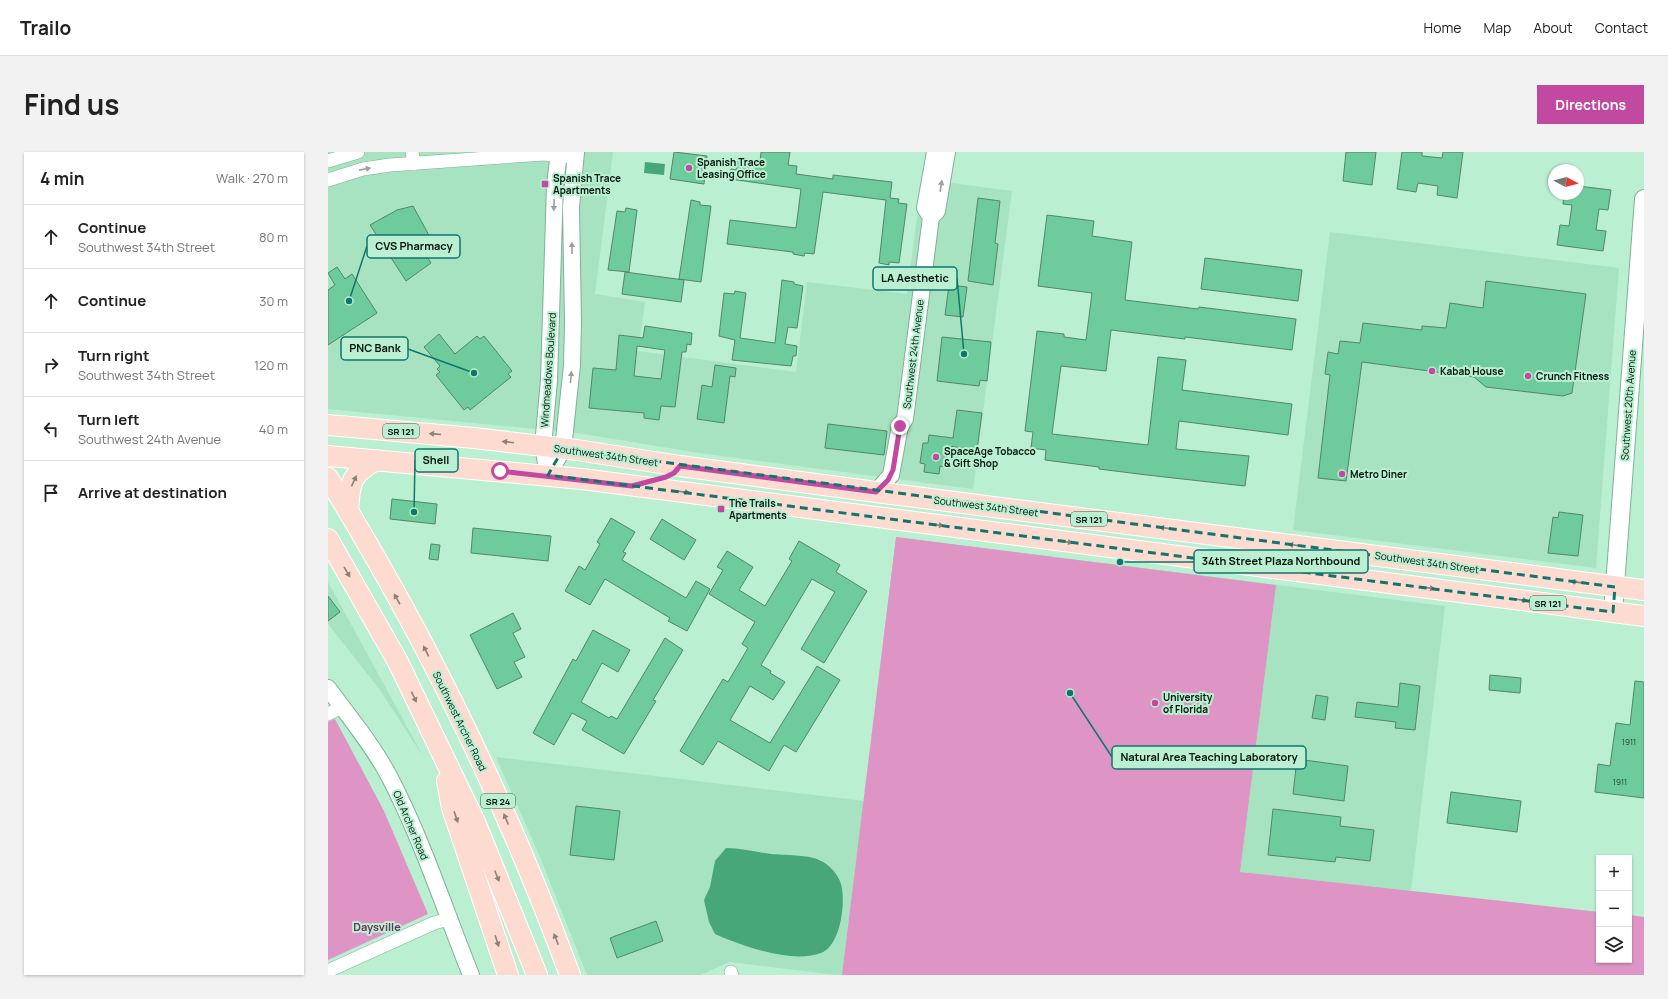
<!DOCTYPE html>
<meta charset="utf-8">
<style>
body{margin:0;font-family:Manrope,sans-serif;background:#f2f2f2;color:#222}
.controls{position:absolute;right:12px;bottom:12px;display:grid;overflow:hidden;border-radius:0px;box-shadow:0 1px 3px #0004}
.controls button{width:36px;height:36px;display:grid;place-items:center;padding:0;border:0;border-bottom:1px solid #e0e0e0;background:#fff;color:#222;font:20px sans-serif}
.compass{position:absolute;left:1220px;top:12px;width:36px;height:36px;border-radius:50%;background:#fff;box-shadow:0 1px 3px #0004;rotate:97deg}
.stop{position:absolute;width:12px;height:12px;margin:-9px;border:3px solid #c14aa0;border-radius:50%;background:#fff}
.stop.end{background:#c14aa0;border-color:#fff;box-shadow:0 1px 4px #0008}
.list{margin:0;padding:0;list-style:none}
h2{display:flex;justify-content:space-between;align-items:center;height:52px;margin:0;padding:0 16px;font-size:17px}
h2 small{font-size:13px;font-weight:400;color:#767676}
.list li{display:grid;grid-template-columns:26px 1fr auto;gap:12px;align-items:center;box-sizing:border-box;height:64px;padding:0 16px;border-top:1px solid #e0e0e0}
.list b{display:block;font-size:15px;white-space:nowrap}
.list p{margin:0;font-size:13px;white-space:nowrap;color:#767676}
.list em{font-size:13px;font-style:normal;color:#767676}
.icon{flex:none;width:22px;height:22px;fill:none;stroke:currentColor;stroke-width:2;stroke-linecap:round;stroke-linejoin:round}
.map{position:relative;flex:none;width:1316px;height:823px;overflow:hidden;border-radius:0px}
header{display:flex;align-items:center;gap:24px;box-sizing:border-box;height:56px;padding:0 20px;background:#fff;border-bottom:1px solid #e0e0e0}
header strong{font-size:19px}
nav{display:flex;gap:22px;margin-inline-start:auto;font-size:14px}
.intro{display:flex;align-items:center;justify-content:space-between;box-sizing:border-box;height:96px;padding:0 24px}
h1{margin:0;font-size:28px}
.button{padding:10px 18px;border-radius:0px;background:#c14aa0;color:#fff;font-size:14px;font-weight:700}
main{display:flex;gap:24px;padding:0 24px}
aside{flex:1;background:#fff;border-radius:0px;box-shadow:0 1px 3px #0004}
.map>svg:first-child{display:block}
.built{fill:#a7e3c1}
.green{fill:#de95c6}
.water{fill:#48a779}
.building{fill:#6ecc9c;stroke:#54856a;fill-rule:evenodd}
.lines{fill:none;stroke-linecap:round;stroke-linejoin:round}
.minor-casing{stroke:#7fb296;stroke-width:14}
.tertiary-casing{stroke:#7fb296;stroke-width:18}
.secondary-casing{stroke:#7fb296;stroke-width:20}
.primary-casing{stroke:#fff;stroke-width:22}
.minor{stroke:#fff;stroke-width:13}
.tertiary{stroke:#fff;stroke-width:16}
.secondary{stroke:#fff;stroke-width:18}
.primary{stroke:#fddbd0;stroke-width:20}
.oneway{fill:#9aa19d}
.oneway2{fill:#8c8177}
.route{stroke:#c14aa0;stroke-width:5}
.marked{fill:none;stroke:#0f766e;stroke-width:3;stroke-dasharray:8 5;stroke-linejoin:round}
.poi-dot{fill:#c14aa0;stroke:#baefd1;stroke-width:1.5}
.labels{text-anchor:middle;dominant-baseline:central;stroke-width:4;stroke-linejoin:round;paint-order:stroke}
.number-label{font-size:8px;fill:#1d422f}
.shield{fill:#baefd1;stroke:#395646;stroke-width:1}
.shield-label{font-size:9px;font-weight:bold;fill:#02140b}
.poi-label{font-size:10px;font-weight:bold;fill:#02140b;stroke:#baefd1;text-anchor:start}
.street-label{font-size:10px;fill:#02140b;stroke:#baefd1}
.neighbourhood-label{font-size:11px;font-weight:bold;fill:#6e335d;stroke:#baefd1}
.leader{fill:none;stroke:#0f766e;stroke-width:1.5}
.callout-dot{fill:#0f766e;stroke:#baefd1;stroke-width:1.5}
.callout{fill:#baefd1;stroke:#0f766e;stroke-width:1.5}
.callout-label{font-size:11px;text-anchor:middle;font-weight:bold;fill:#02140b}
</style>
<header>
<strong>Trailo</strong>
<nav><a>Home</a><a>Map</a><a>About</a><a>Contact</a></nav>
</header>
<div class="intro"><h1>Find us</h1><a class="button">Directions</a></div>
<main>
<aside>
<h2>4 min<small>Walk · 270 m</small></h2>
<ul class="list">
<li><svg class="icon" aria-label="ahead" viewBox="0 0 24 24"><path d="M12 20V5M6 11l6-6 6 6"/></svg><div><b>Continue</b><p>Southwest 34th Street</p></div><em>80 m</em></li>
<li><svg class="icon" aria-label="ahead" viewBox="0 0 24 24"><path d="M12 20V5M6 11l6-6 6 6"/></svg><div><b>Continue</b></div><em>30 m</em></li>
<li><svg class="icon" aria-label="right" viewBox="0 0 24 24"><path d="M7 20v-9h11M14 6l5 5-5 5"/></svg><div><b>Turn right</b><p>Southwest 34th Street</p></div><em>120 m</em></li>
<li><svg class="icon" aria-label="left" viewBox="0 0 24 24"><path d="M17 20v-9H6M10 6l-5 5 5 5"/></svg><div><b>Turn left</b><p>Southwest 24th Avenue</p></div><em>40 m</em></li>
<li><svg class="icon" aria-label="arrive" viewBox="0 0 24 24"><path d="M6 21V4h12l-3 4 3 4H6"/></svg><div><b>Arrive at destination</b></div></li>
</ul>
</aside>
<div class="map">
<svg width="1316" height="823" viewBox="0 0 1316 823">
<rect width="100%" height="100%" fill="#baefd1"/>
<path class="built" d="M0,0h285l-18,142 50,8 -7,49 158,21 11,-90 100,12 15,-115 90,12 -39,298 -274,-36 -122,-20 -249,-24z
M1002,80l289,36 -23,300 -303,-38z
M568,385l549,69 -34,285 188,21v48h30v-45l15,2v58h-808l-106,-13 -30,13h-113l-47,-118 -44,-100 368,44z
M0,430l96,176 -44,-68 -52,-66z"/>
<path class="green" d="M568,385l380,48 -36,287 359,40v48h30v-45l15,2v58h-802z
M7,567l49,92 44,103 -100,46v-238z"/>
<path class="water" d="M317,10l20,2 -1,11 -20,-2z
M398,696c15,0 30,4 45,6 12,1 39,1 48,6 10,4 19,14 22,24 5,17 0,62 -20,69 -29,11 -79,-7 -106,-19l-6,-12 -5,-22 6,-13 5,-26z"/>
<path class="building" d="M346,0l33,4 -3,28 -34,-5z
M433,0h29l-2,13 9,1 -1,8 37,5v-4l59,7 -2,16 9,1 -1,4 9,1 -8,59 -10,-1v3l-10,-2 7,-63 -63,-8 -9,62 -9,-1 -1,3 -11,-2v-2l-66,-8 3,-24 66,8 5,-39 -71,-10 1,-10 5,1 2,-11 22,3z
M1018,0h30l-4,33 -29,-4z
M1074,0h20v4l20,2 1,-6h20l-6,46 -20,-3 1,-9 -20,-3 -2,9 -19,-3z
M1250,34l33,4 -3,20 -9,-1 -3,21 10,1 -3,20 -46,-6 3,-20 9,1 3,-21 -9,-1 1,-10h14z
M650,46l22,3 -5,42 3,1 -5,41 -25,-4z
M363,48l9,2v3l11,1 -10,76 -22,-3z
M85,54l24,44 -10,7 4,6 -25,18 -36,-56 27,-15z
M298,56l11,2 -8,62 -21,-2 9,-59 8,1z
M719,63l47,6 -2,15 40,6 -7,58 73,9 1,-2 97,12 -4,31 -107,-13v2l-74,-9 -5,41 -45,-5 -9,68 96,11 10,-88 28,3 -4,30 110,14 -4,31 -109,-14 -3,28 73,7 -4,30 -98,-11 -48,-6v-2l-54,-7 1,-10 -15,-2 2,-16 -8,-1 12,-100 27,3v3l22,3 6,-47 -54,-7z
M877,106l97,12 -4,31 -97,-12z
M9,115l8,12 7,-5 25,39 -49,32v-55l7,-5 -7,-12z
M297,120l59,8 -3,22 -59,-8z
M454,128l12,2v2l9,2 -6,42 -9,-1 -3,17 12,2 -1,10h-3l-2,10 -59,-6 3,-20 -16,-4 5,-43 10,1 1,-3 11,2 -6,45 35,5z
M1158,129l100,13 -14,99 -9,3 -77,-9 -12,-10 -112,-15 -16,119 -28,-3 12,-103 -5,-1 3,-22 10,2 2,-13 20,2 3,-20 59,7v-4l24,2 4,-25 33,5z
M621,133l18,2 -4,30 -18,-2z
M317,174l47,7 -1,12 -4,-1 -1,8h-4l-7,55 -14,-1 -2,14 -15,-2v-5l-55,-5 4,-40 23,2 3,-35 24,3zM309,194l28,4 -4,29 -27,-3z
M111,182l16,20 22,-18 3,3 4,-3 28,35 -4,3 3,3 -41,33 -2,-3 -4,3 -28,-35 4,-3 -3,-3 3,-3 -16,-19z
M614,185l49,5 -4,39 -7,-1 -1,6 -42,-5z
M387,213l21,3 -1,9 -5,-1 -6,47 -27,-4 5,-34 10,2z
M629,258l25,3 -5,37 -29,-4 -3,21 -5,-1 -1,8 -15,-2 1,-8 -5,-1 3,-20h5l1,-8 24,3z
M500,272l59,7 -3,24 -59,-7z
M64,347l45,5 -2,20 -45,-5z
M1231,360l24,3 -5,41 -30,-3 5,-36 5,1z
M283,366l24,14 -12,20 3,1 -4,7 64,38 10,-17 14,8 -23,42 -19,-10 2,-3 -65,-39 -15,26 -25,-14 14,-25 6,4 15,-26 -3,-2z
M334,367l34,21 -12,20 -34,-21z
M145,376l78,8 -3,25 -77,-8z
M471,389l41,24 -4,7 31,19 -43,72 -23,-14 34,-57 -23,-13 -51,86 10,6 -1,2 15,9 -12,18 -23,-14 -20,34 40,23 47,-77 23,14 -44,72 -12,-7 -15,26 -51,-30 -15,24 -23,-14 43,-72 5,3 20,-34 -6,-4 13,-22 -46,-28 14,-24 -6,-3 10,-16 26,16 -14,23 26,16 27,-45 -3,-2z
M103,392l9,1 -2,15 -9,-1z
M0,444l12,16 -12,9z
M185,461l8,16 -8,4 12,24 -11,5 8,15 -25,12 -27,-54z
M265,478l37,20 -12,22 -16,-9 -21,39 28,16 2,-2 6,3 48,-81 18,12 -30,50 3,1 -32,53 -42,-24 5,-9 -15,-8 -18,32 -21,-12 40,-74 3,2z
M1162,523l31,3 -1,15 -31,-3z
M1307,529l9,1v116l-49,-6 3,-28 12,2 6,-43 14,2z
M1072,531l20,3 -5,44 -20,-2 1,-6 -41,-5 2,-15 41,5z
M988,543l12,2 -3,23 -13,-2z
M969,607l51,7 -4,35 -51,-7z
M1123,640l70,9 -4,31 -70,-9z
M248,654l44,5 -6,49 -44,-5z
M945,657l68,8 -1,9 34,4 -4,31 -34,-4 -1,5 -67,-7z
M328,769l7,20 -46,17 -7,-20z"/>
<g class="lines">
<g class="minor-casing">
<path id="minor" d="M84,0l2,12
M0,9l30,-9
M0,28l35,-11 27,-4 154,-11 31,3
M0,562l14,-7
M0,819l106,-48 15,-4
M403,820l1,3"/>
</g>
<g class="tertiary-casing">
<path id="tertiary" d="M603,65l6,-6 10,-59
M220,323l15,-26 9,-84 1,-43 -2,-115 5,-55
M220,323l-5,-29 6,-66 6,-195 4,-33
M548,340l15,-17 9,-49 5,-7 26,-202 -6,-9 10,-56
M0,536c21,29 44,56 61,88 33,63 55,132 82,199"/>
</g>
<g class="secondary-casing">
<path id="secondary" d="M1285,460l31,-413"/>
</g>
<g class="primary-casing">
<path id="primary" d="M0,273l146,13 103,12 103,16 196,26 768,98
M0,304l254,23 1062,137
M0,326c96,155 179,326 242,497
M20,359c2,-29 2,-36 28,-51
M0,387l70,123 77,160 62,153
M119,629l5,27 56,167"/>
</g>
<use href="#minor" class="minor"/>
<use href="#tertiary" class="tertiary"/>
<use href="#secondary" class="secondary"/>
<use href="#primary" class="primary"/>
</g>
<defs><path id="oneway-solid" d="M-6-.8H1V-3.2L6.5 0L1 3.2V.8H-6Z"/></defs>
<g class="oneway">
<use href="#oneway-solid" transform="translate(37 17) rotate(-11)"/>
<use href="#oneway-solid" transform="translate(613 34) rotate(-81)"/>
<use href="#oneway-solid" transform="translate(226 53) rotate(92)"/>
<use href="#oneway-solid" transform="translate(244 96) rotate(-91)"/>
<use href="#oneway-solid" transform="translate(243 225) rotate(-85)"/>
</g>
<g class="oneway2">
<use href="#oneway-solid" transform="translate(107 282) rotate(-175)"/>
<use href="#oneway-solid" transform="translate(180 290) rotate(-173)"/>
<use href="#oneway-solid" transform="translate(26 329) rotate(-65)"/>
<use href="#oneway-solid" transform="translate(356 340) rotate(7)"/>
<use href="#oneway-solid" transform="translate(610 373) rotate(7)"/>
<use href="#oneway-solid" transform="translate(837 376) rotate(-173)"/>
<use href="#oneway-solid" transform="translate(739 390) rotate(7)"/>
<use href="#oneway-solid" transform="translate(966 393) rotate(-173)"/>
<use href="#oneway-solid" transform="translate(19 420) rotate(60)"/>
<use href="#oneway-solid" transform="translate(1248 430) rotate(-172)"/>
<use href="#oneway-solid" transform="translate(1101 436) rotate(7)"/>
<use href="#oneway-solid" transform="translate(69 447) rotate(-119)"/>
<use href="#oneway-solid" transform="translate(1194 448) rotate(7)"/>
<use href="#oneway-solid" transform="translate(98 499) rotate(-117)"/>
<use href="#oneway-solid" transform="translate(86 545) rotate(65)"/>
<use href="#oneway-solid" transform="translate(128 665) rotate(71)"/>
<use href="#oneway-solid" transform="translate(178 667) rotate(-113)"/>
<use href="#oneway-solid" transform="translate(169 724) rotate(68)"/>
<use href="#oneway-solid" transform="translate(228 787) rotate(-111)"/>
<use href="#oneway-solid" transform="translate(169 789) rotate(72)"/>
</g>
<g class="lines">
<path class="route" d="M172,319l132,15 34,-9 8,-4 6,-7 196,26 12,-12 5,-10 7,-44"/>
</g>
<path class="marked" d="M235,297l1052,138 -2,25 -1065,-137z"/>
<g class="poi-dot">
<circle cx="361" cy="16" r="4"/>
<rect x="213" y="28" width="8" height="8" rx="2"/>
<circle cx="1104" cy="219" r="4"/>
<circle cx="1200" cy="224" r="4"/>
<circle cx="608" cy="305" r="4"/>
<circle cx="1014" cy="322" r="4"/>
<rect x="389" y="353" width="8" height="8" rx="2"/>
<circle cx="827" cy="551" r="4"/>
</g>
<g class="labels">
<g class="number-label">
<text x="1301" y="589">1911</text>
<text x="1292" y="629">1911</text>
</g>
<g class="shield">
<rect x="55" y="272" width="36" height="14" rx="3"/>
<rect x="743" y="360" width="36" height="14" rx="3"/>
<rect x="1202" y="444" width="36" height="14" rx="3"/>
<rect x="153" y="642" width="34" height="14" rx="3"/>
</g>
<g class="shield-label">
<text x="73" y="279">SR 121</text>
<text x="761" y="367">SR 121</text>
<text x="1220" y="451">SR 121</text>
<text x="170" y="649">SR 24</text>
</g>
<g class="poi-label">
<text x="369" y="10">Spanish Trace<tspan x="369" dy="12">Leasing Office</tspan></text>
<text x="225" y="26">Spanish Trace<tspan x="225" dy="12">Apartments</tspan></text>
<text x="1112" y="219">Kabab House</text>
<text x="1208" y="224">Crunch Fitness</text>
<text x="616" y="299">SpaceAge Tobacco<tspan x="616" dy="12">&amp; Gift Shop</tspan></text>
<text x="1022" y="322">Metro Diner</text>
<text x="401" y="351">The Trails<tspan x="401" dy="12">Apartments</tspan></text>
<text x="835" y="545">University<tspan x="835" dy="12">of Florida</tspan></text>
</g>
<g class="street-label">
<text transform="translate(585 202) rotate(-83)">Southwest 24th Avenue</text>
<text transform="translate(220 218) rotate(-86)">Windmeadows Boulevard</text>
<text transform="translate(1300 253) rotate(-86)">Southwest 20th Avenue</text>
<text transform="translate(278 303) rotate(8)">Southwest 34th Street</text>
<text transform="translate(658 354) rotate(7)">Southwest 34th Street</text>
<text transform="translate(1099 410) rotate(8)">Southwest 34th Street</text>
<text transform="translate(132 569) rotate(64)">Southwest Archer Road</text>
<text transform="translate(83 673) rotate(67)">Old Archer Road</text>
</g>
<g class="neighbourhood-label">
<text x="49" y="774">Daysville</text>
</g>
</g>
<path class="leader" d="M21 149L39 94M636 202L629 126M146 221L80 197M86 360L87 308M792 410L866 410M742 541L784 605"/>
<g class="callout-dot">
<circle cx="21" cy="149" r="4"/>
<circle cx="636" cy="202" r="4"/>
<circle cx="146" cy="221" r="4"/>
<circle cx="86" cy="360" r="4"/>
<circle cx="792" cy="410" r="4"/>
<circle cx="742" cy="541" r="4"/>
</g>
<g class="callout">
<rect x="39" y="83" width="93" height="23" rx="4"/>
<rect x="545" y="115" width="84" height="23" rx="4"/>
<rect x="13" y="185" width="67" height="23" rx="4"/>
<rect x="87" y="297" width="43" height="23" rx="4"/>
<rect x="866" y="398" width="174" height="23" rx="4"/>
<rect x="784" y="594" width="194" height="23" rx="4"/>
</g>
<g class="callout-label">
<text x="86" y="98">CVS Pharmacy</text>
<text x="587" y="130">LA Aesthetic</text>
<text x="47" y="200">PNC Bank</text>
<text x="108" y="312">Shell</text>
<text x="953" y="413">34th Street Plaza Northbound</text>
<text x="881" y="609">Natural Area Teaching Laboratory</text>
</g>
</svg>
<div class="controls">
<button>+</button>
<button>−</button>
<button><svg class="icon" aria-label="layers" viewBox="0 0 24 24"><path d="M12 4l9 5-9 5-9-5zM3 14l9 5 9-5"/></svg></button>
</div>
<svg class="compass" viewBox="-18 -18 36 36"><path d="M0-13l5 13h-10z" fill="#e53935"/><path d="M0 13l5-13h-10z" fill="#767676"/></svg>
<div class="stop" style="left:172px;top:319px"></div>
<div class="stop end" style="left:572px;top:274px"></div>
</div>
</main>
